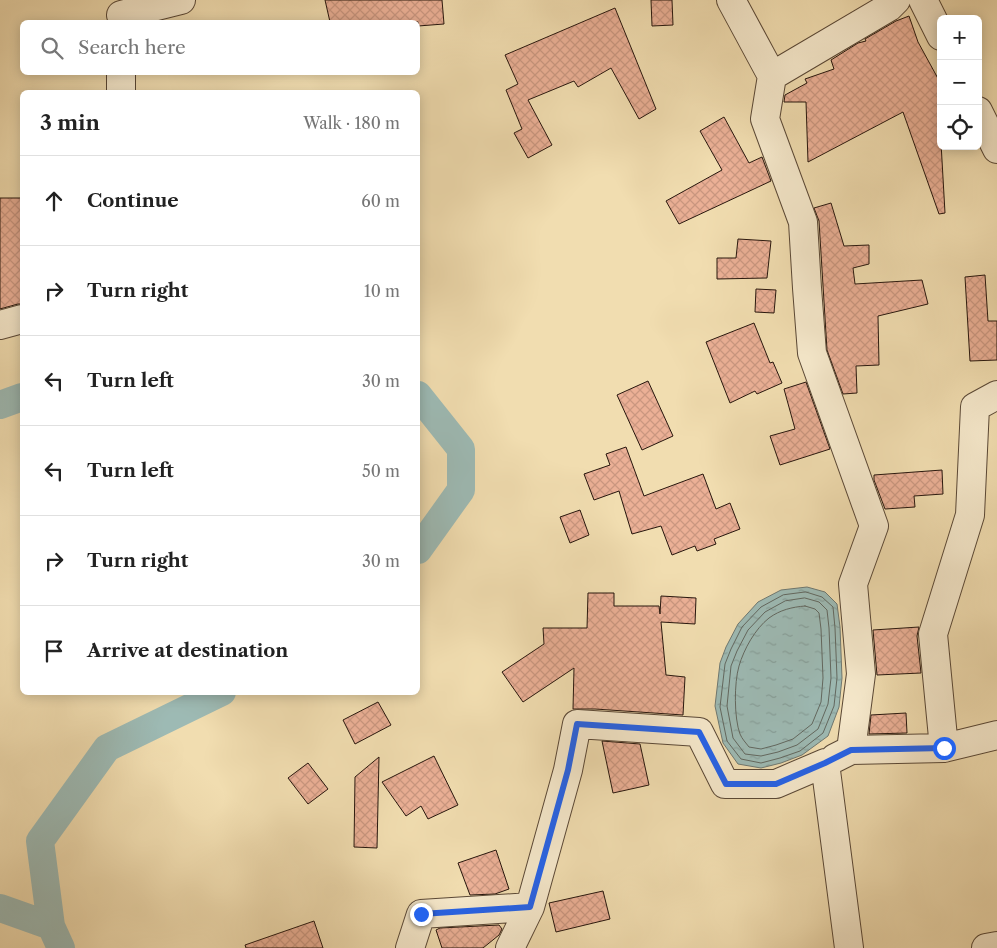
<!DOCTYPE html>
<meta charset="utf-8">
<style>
body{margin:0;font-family:"Libre Caslon Text",serif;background:#f2f2f2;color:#222}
.controls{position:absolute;right:15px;top:15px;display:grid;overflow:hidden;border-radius:8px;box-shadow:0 2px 12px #0003}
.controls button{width:45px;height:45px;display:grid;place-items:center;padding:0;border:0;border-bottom:1px solid #e0e0e0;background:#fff;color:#222;font:25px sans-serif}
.stop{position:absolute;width:15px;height:15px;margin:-11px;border:4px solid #2563eb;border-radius:50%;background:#fff}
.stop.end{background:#2563eb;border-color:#fff;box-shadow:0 1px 5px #0008}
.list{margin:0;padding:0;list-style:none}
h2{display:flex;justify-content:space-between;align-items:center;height:65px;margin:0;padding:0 20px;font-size:21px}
h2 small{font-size:16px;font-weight:400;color:#767676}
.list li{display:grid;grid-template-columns:32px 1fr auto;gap:15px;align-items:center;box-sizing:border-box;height:90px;padding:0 20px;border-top:1px solid #e0e0e0}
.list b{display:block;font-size:19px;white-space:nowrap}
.list em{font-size:16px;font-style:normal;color:#767676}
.icon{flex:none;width:28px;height:28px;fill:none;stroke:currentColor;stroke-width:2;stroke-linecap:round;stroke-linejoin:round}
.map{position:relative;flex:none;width:997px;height:948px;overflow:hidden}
.search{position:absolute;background:#fff;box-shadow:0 2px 12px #0003;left:20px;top:20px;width:400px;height:55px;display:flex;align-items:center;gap:12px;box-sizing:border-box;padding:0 18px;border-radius:8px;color:#767676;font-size:19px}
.panel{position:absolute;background:#fff;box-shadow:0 2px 12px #0003;left:20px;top:90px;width:400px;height:605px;border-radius:8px}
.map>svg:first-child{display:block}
.water{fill:url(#water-ripples);stroke:#6e7871}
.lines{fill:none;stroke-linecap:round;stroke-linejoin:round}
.shore{stroke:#626860;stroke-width:1}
.canal{stroke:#9dbab4;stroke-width:28}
.building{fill:url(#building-cross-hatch);stroke:#27160d}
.minor-casing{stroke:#5a4836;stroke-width:30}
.minor{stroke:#f6e9cc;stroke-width:28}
.route{stroke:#2563eb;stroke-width:6}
</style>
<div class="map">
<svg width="997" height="948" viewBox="0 0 997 948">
<defs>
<pattern id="water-ripples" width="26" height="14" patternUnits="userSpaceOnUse" patternTransform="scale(1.25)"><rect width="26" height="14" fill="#9dbab4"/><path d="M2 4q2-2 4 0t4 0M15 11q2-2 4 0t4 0" fill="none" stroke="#879f9a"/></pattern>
<pattern id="building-cross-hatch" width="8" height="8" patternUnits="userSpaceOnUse" patternTransform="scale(1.25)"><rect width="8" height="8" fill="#ebb096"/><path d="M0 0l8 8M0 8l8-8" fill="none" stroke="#ca9780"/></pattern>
</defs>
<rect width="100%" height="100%" fill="#f1ddb0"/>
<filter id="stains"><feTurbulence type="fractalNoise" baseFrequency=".004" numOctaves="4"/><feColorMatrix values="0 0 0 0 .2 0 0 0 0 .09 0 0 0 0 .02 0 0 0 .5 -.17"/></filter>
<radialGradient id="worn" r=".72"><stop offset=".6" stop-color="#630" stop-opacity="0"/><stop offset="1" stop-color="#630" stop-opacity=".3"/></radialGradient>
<path class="water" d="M807,587l18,5 12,12 3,23 2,51 -3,29 -11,29 -26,19 -21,8 -20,5 -23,-4 -15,-21 -8,-37 5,-43 6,-16 12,-23 20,-22 23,-12z"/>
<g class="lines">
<path class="shore" d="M806,592l16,5 11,10 2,21 2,50 -3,28 -11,27 -23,18 -20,7 -19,5 -20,-4 -14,-18 -7,-34 5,-43 6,-15 11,-22 19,-20 22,-12z
M805,598l14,4 8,8 2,18 2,50 -3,26 -10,25 -21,16 -19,7 -17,4 -16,-2 -12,-16 -6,-32 4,-40 6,-15 11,-21 17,-18 20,-11z
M805,606l10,3 4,4 2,16 2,49 -2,24 -9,22 -19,15 -17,6 -15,4 -12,-2c-3,-4 -7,-8 -9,-13 -6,-16 -6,-51 -1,-68 5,-17 16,-37 30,-48 11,-8 23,-11 36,-12z"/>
<path class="canal" d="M418,395l43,54v41l-43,60
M0,405l22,-8
M0,908l51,18 10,22
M51,926l-11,-85 67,-93 115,-56"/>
</g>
<path class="building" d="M325,0h117l2,24 -26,2v-4h-88z
M651,0h21l1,25 -21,1z
M615,8l41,101 -17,10 -28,-51 -33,19 -4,-6 -46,19 24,45 -24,13 -14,-25 8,-4 -16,-39 12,-6 -13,-29z
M909,16l9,26 23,42v6h-3l7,123 -6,1 -36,-102 -95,50 -2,-60h-22l1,-7 22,-12 -2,-4 29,-10 -3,-9 27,-17 8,-2 -1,-2 31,-18z
M724,117l25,46 13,-6 9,24 -92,43 -13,-23 56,-31 -22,-39z
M0,198h21v65h1v41h-4l-18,5z
M831,203l13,43 25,-1v19l-16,4 2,16 67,-4 6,24 -50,12 1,49 -23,1 1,27 -14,1 -16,-44 -8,-129 -5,-13z
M738,239l33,2 -4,37 -50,1v-21h19z
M985,275l3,46h9v39l-27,1 -5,-84z
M756,289l20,1 -2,23 -19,-1z
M754,323l16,40 3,-1 9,21 -25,11 -2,-3 -25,12 -24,-61z
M648,381l25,55 -31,14 -25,-55z
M806,382l24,67 -50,16 -10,-29 25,-7 -11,-40z
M626,447l18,49 59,-22 13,35 14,-6 10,26 -26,10 2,5 -19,7 -2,-5 -23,9 -11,-29 -29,8 -13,-43 -25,9 -10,-26 26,-9 -4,-11z
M942,470l1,24 -29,2 1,11 -30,2 -11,-29v-5z
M580,510l9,25 -19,8 -10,-26z
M588,593h26v13h45l1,8 1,-18 35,2 -1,26 -34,-2 5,53 19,2 -2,38 -88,-6h-22l1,-41 -51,34 -21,-30 42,-28 -1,-16h44z
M919,627l-2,9 4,37 -44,2 -4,-45z
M378,702l13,23 -36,19 -12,-24z
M906,713l1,20 -38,1 2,-19z
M602,741l38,3 9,41 -36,8z
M434,756l24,49 -30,14 -7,-13 -15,10 -24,-34z
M379,757l-2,91 -23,-1 1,-70z
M308,763l20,26 -20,15 -20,-26z
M496,850l13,39 -14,5 -25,1 -12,-32z
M603,891l7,28 -54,13 -7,-29z
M314,921l9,27h-77l-1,-3z
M499,925l3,4 -3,6 -16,13h-41l-6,-18 4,-2z"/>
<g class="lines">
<g class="minor-casing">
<path id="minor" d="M731,0l41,76
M923,0l18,36
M121,15l60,-15
M121,92v-20
M978,111l19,38
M0,325l22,-6
M944,748l-11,-114 37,-119 5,-108 22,-12
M851,750l10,-76 -8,-90 21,-58 -62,-173 -5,-65 -4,-66 -38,-103 7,-43 117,-69 7,-7
M835,758l16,-8 93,-2 53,-13
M530,907l38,-137 9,-46 122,8 26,52h51l49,-21 24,185
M410,948l11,-34 109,-7 -20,41
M986,948l11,-2"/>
</g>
<use href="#minor" class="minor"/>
</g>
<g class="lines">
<path class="route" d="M421,914l109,-7 38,-137 9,-46 122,8 27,52h50l49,-21 26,-13 93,-2"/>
</g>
<rect width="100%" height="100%" filter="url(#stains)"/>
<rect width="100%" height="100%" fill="url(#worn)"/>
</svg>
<div class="controls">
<button>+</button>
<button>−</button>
<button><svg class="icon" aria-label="locate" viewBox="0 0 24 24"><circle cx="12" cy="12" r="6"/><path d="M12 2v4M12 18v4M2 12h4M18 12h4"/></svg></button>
</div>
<div class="stop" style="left:944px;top:748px"></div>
<div class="stop end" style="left:421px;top:914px"></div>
<div class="search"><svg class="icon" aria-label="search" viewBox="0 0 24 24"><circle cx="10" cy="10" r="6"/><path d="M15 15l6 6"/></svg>Search here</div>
<section class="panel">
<h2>3 min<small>Walk · 180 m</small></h2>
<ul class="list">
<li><svg class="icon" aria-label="ahead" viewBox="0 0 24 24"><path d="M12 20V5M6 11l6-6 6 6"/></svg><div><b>Continue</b></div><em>60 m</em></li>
<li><svg class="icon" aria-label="right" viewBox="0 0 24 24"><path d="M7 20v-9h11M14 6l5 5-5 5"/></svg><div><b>Turn right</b></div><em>10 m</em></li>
<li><svg class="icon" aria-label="left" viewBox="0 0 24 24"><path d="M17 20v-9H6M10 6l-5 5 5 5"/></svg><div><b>Turn left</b></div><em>30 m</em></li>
<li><svg class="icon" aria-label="left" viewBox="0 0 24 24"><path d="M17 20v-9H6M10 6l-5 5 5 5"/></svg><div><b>Turn left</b></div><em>50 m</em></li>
<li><svg class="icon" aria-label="right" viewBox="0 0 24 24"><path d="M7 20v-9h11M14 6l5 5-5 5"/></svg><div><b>Turn right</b></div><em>30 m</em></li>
<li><svg class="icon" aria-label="arrive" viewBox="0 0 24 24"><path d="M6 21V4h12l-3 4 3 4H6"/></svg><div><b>Arrive at destination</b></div></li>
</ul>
</section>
</div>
